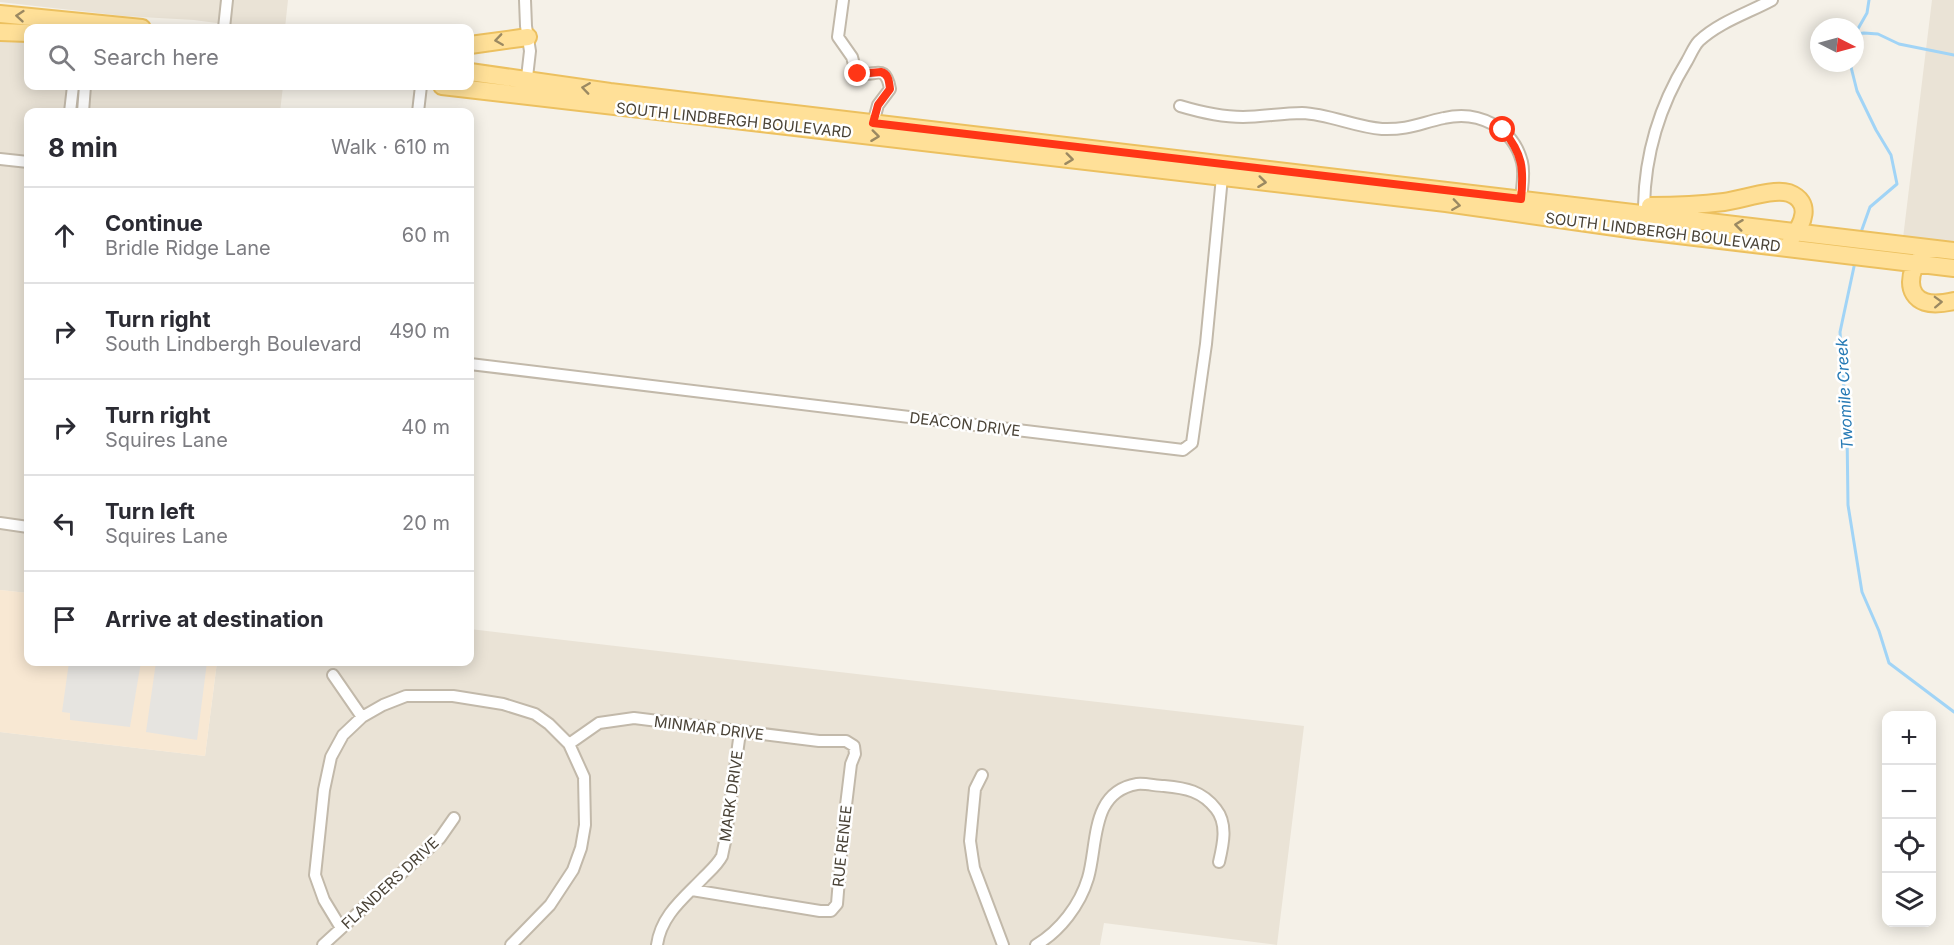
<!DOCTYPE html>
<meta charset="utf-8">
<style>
body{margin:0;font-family:Inter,sans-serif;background:#f7f7f7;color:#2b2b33}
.controls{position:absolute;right:18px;bottom:18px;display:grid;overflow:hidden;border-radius:12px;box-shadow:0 3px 15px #0003}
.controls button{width:54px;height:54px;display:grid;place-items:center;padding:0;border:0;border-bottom:2px solid #e1e1e2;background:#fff;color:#2b2b33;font:30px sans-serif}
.compass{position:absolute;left:1810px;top:18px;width:54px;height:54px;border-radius:50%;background:#fff;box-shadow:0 3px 15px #0003;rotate:96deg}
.stop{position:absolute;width:18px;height:18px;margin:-14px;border:4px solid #ff3616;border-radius:50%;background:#fff}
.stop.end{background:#ff3616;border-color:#fff;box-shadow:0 2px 6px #0008}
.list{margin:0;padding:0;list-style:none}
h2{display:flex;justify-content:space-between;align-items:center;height:78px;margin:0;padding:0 24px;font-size:26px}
h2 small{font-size:20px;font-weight:400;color:#7c7c81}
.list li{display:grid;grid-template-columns:39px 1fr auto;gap:18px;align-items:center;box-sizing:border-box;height:96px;padding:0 24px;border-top:2px solid #e1e1e2}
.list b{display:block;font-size:22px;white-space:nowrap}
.list p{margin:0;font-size:20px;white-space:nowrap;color:#7c7c81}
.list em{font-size:20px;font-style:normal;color:#7c7c81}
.icon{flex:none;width:33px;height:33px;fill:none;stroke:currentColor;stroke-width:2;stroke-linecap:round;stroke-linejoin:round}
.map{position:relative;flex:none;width:1954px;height:945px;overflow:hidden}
.search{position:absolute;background:#fff;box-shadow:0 3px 15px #0003;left:24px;top:24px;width:450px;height:66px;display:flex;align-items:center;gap:15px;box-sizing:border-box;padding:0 21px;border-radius:12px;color:#7c7c81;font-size:22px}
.panel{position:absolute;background:#fff;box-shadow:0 3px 15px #0003;left:24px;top:108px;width:450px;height:558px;border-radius:12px}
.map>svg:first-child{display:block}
.residential{fill:#eae3d6}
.commercial{fill:#f8e8d3}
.parking{fill:#e6e4e0}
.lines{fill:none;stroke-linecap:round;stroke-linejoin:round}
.stream{stroke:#a1d4f6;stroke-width:3}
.street-casing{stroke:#c2b9aa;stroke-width:14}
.primary-casing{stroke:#ecc05f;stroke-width:20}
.street{stroke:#fff;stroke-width:10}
.primary{stroke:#ffe098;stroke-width:16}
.oneway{stroke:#9b8962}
.route{stroke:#ff3616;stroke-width:8}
.labels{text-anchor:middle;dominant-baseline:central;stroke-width:5;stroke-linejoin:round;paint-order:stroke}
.street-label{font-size:15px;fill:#494236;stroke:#fff}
.water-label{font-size:16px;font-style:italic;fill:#267ab5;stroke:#fff}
</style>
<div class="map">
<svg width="1954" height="945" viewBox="0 0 1954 945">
<rect width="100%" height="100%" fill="#f5f1e8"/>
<path class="residential" d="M0,0h288l-3,28h-31l-60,-8 -70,-4 -124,-14z
M1932,0h22v244l-51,-6z
M0,39l28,3v44h39l-2,26h-37v481l-28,-3z
M93,86h190l-3,26h-191l2,-23z
M470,629l834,97 -27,219 -173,-22 -4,22h-1100v-213l205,24 12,-94h253z"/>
<path class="commercial" d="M0,590l28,3v69h189l-12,94 -205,-24z"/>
<path class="parking" d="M69,662h72l-11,65 -60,-7v-7l-8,-1z
M156,662h51l-10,78 -51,-8z"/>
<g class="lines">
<path class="stream" d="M1855,34l9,-1 14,1 21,10 55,11
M1855,34l12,-21 2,-13
M1850,63l7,28 19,39 15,25 6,29 -27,23 -10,28
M1855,262l-15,70 7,98 1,75 14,87 17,39 10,32 65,49"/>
<g class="street-casing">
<path id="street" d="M525,0l1,26 4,25 -4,35
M843,0l-5,37 14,20 4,15c17,8 29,-12 34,17l-12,16 -5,18
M224,28l3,-28
M1180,106c20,6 42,11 63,11 19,0 39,-4 59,-4 27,1 53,14 80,16 27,1 38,-6 62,-11 34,-8 69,9 78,44 3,12 0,25 -1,37
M70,112l3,-26
M83,112l2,-26
M418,112l3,-26
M0,159l28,3
M1644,206c1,-52 16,-101 43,-145 4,-7 7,-15 12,-20 20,-19 49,-28 73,-41
M470,364l713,86 9,-7 14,-99 16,-167
M0,523l28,4
M333,675l29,42
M569,744l30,-21 35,-5 185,23h27l8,5 1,8 -4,10 -8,66 -6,74 -6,7h-11l-128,-21
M982,775l-7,14 -5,52 4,27 29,77
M341,928l-17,-28 -9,-25 9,-85 7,-33 12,-22 19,-18 21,-12 23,-9h47l50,8 32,10 14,10 20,20 15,33 1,48 -4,23 -8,22 -23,35 -39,40
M323,945l117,-107 14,-20
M657,945c4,-30 27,-47 47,-68 6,-6 14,-13 18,-21 1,-5 2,-10 3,-14l15,-110
M1036,945c24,-14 44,-40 52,-67 10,-34 2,-86 49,-94 8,-1 19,2 27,2 22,2 38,5 52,23 12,15 7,36 3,53"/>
</g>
<g class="primary-casing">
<path id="primary" d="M0,14l142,14
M0,32l28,1
M470,45l58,-8
M470,72l140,20 1344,159
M442,86l1004,117 190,27 318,38
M1650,206c25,0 50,-1 74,-4 18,-2 48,-14 65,-9 24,9 14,32 2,45
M1921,258c-12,12 -16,37 4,44 9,3 20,1 29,-1"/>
</g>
<use href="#street" class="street"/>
<use href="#primary" class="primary"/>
</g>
<defs><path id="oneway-chevron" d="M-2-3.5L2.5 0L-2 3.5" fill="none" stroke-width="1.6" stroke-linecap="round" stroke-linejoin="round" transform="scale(1.5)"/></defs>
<g class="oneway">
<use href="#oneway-chevron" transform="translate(20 16) rotate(-175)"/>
<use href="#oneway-chevron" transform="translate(499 40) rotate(172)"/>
<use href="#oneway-chevron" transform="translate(586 88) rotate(-172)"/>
<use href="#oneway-chevron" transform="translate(875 136) rotate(7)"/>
<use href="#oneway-chevron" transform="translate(1069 159) rotate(7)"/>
<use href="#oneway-chevron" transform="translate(1262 182) rotate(7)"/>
<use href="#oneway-chevron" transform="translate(1456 205) rotate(8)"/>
<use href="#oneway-chevron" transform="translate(1739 225) rotate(-173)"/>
<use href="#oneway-chevron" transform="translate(1938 302) rotate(-2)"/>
</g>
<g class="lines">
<path class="route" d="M858,74l23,-2c8,2 8,10 9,17l-12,16 -5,18 648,76c3,-30 2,-45 -18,-69"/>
</g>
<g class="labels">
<g class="street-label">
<text transform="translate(734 120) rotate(6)">SOUTH LINDBERGH BOULEVARD</text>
<text transform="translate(1663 232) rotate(7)">SOUTH LINDBERGH BOULEVARD</text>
<text transform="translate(965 424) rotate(7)">DEACON DRIVE</text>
<text transform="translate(709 728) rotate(7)">MINMAR DRIVE</text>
<text transform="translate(731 796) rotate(-82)">MARK DRIVE</text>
<text transform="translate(842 846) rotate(-84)">RUE RENEE</text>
<text transform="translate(390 883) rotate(-43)">FLANDERS DRIVE</text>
</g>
<g class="water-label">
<text transform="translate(1844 394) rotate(-93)">Twomile Creek</text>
</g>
</g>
</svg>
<div class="controls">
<button>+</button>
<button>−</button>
<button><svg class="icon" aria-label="locate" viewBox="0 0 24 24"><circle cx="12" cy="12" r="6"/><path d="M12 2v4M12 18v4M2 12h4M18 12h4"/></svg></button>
<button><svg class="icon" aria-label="layers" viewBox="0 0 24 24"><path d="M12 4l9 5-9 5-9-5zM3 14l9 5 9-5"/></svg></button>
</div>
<svg class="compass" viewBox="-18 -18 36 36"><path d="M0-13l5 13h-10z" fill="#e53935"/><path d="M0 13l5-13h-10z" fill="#7c7c81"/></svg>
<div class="stop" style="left:1503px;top:130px"></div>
<div class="stop end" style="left:858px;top:74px"></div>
<div class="search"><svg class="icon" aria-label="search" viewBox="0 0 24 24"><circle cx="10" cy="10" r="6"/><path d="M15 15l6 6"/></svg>Search here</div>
<section class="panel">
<h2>8 min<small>Walk · 610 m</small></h2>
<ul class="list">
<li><svg class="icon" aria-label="ahead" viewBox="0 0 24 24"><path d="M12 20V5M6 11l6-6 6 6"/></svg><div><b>Continue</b><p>Bridle Ridge Lane</p></div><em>60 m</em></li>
<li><svg class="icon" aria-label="right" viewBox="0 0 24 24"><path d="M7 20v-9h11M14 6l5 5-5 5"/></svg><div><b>Turn right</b><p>South Lindbergh Boulevard</p></div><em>490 m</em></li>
<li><svg class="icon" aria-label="right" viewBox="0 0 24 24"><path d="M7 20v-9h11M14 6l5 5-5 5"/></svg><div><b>Turn right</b><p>Squires Lane</p></div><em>40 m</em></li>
<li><svg class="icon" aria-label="left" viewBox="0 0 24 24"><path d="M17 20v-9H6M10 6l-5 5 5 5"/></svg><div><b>Turn left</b><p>Squires Lane</p></div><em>20 m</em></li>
<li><svg class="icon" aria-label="arrive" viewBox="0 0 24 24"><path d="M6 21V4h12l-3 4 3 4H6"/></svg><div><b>Arrive at destination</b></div></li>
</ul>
</section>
</div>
